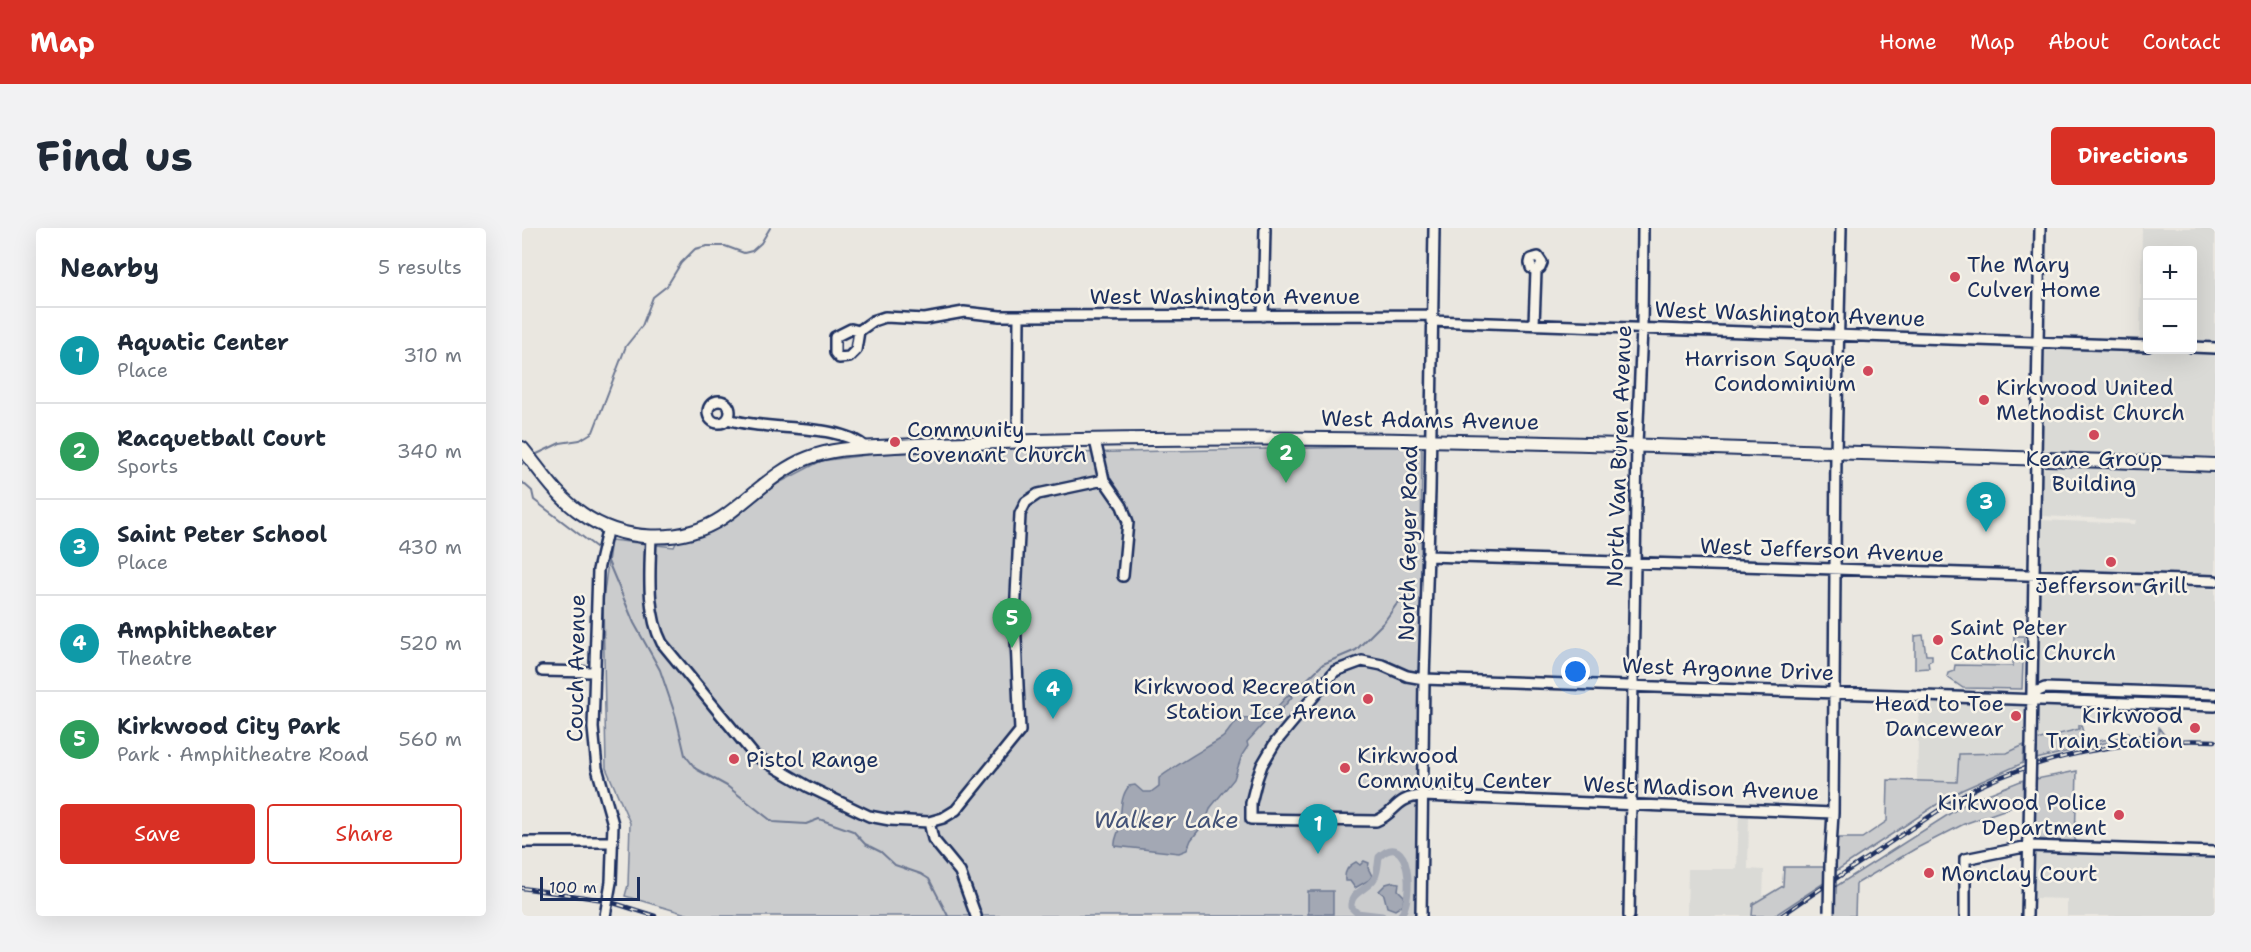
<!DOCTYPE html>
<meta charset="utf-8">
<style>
body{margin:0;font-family:"Shantell Sans",sans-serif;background:#f2f2f3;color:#1f2937}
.controls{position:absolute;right:18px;top:18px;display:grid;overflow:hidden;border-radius:6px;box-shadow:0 6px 24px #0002}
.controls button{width:54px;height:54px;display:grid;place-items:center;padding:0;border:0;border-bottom:2px solid #e0e1e3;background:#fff;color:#1f2937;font:30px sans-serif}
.scale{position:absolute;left:18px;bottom:15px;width:100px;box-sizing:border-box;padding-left:6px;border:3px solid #1b2f5e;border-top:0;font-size:16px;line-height:21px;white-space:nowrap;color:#1b2f5e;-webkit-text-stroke:4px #f7f3e8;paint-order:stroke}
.you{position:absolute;left:1054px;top:444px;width:21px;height:21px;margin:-15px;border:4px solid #fff;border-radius:50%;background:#1a73e8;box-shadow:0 0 0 9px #1a73e833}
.badge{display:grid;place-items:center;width:39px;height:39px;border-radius:50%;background:#d93025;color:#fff;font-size:20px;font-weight:700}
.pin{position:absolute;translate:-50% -50px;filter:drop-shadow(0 2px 3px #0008)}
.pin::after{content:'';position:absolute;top:32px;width:21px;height:18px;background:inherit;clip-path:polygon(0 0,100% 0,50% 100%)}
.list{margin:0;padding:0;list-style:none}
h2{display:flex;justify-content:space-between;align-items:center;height:78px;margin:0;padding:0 24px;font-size:26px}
h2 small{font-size:20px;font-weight:400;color:#747a83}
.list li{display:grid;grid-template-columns:39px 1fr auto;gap:18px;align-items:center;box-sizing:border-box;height:96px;padding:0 24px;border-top:2px solid #e0e1e3}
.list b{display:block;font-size:22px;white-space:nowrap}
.list p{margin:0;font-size:20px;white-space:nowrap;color:#747a83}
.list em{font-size:20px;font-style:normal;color:#747a83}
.actions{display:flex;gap:12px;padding:18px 24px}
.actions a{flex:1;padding:14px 0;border:2px solid #d93025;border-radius:6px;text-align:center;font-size:21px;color:#d93025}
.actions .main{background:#d93025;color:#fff}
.map{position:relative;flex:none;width:1693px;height:688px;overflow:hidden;border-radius:6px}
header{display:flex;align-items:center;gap:36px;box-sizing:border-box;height:84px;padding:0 30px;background:#d93025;color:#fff}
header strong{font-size:28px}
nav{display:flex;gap:33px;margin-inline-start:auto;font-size:21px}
.intro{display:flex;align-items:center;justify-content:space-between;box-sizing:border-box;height:144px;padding:0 36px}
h1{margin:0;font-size:42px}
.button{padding:15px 27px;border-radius:6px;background:#d93025;color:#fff;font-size:21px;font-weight:700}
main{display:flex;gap:36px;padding:0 36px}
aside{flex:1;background:#fff;border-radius:6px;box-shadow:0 6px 24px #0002}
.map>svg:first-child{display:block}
.built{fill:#dadad6}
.green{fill:#cbcccd;stroke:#737e96;stroke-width:1.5}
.water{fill:#a3a8b4;stroke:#6d7892;stroke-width:1.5}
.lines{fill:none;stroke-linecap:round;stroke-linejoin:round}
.stream{stroke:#6d7892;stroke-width:2}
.canal{stroke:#a3a8b4;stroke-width:7}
.minor-casing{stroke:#1b2f5e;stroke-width:14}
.major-casing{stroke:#1b2f5e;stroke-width:16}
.minor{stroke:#f7f3e8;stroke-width:9}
.major{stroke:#f7f3e8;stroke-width:12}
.rail-casing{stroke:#1b2f5e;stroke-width:4.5}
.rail{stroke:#f7f3e8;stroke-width:2;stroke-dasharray:7;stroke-linecap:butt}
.minor-bridge-casing{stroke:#1b2f5e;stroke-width:14;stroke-linecap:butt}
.minor-bridge{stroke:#f7f3e8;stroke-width:9}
.poi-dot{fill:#d1495b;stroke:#f7f3e8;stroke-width:2}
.labels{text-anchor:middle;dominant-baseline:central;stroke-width:5;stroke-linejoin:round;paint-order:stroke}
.poi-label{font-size:22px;fill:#1b2f5e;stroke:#f7f3e8;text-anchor:start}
.street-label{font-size:22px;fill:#1b2f5e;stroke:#f7f3e8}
.water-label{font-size:24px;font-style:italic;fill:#445378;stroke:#f7f3e8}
</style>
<header>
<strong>Map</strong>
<nav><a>Home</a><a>Map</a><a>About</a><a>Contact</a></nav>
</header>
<div class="intro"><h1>Find us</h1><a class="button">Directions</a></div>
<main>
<aside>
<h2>Nearby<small>5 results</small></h2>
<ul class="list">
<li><span class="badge" style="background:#0f9aa8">1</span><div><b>Aquatic Center</b><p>Place</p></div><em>310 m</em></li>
<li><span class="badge" style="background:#2e9e5b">2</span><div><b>Racquetball Court</b><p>Sports</p></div><em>340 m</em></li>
<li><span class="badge" style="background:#0f9aa8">3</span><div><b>Saint Peter School</b><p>Place</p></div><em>430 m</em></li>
<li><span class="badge" style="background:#0f9aa8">4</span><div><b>Amphitheater</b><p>Theatre</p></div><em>520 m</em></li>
<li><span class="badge" style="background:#2e9e5b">5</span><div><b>Kirkwood City Park</b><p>Park · Amphitheatre Road</p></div><em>560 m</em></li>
</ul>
<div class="actions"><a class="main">Save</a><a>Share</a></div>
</aside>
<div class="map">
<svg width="1693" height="688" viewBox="0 0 1693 688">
<rect width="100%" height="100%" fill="#eae7e0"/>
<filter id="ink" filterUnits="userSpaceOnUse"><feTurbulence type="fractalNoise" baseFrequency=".0167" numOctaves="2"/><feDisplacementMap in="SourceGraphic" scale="12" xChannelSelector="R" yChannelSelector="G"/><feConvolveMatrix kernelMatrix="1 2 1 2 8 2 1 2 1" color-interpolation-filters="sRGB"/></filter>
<g filter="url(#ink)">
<path class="built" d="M1620,0h73v114l-22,-1 -1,-91h-44l-1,90h-7z
M1526,119l167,6v104l-173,-4 -2,-5 2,-98z
M1523,238l170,6v104l-174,-8 -1,-48 95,4 1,-4 -95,-4 1,-44z
M1522,355l171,6v98l-177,-6 1,-94z
M1397,472l107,4v39l-19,10 -48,1 -2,28 -40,-1z
M1515,476l63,4v12l-21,3v6l-45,11 1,-33z
M1217,585h10l-1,56 16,1 -1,28 -10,6 -1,12h-65l1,-47h49z
M1520,622l173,7v59h-148v-17l-33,-1v-43l1,-3z"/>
<path class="green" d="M532,218l18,7 342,-7 8,3 -4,467h-725l-68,-20 3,-11 2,-62 -24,-55 -3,-168 8,-60 63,7 2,-4 35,-12 24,-13 38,-32 48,-25 53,-7z
M1401,407l3,20h6v5l-4,2 1,6 -14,1v-33z
M1492,408h10l-2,53 -59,-1 -16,-11 1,-4 6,-2 1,-6 58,1z
M1557,497h2l5,18 41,-7v-4h2l1,4 29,-3v-5l6,8 -61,7 -68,16v-19l43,-11z
M1502,517l-1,18 -61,27 -26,15 -100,66 1,-33h25l25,-17 1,-41 69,2 2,-28 48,-1z
M1555,543l-2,71 -40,-3 -2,-52 3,-1v-7z
M1501,552l1,23 -60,21 -49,25 -59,35 -1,32h-21l1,-29 133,-85z
M1262,639h40v16l-50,33h-22l1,-12 30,-18z"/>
<path class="water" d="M767,466l3,3 -15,18 -8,3 -22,24 1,4 -6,9 -8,24 -23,28 -6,15 -14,18 -4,10 -8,3 -64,-7c-1,-7 3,-11 4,-18 3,-15 0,-30 10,-42l6,-1 8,7h8l8,-6v-8c20,-15 42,-27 63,-40 7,-5 9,-14 16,-17 4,-3 9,-2 13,-3 10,-3 16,-9 26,-11z
M842,633l5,2 -1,5 4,8 -3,4 -14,8 -5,-7h-5c-1,-10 3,-15 11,-19l4,3z
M871,654l6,1 -1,7 6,6 -1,9 -8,5 -8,-3 -3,-12 -5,-4 7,-7z
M786,663h25v23h-25z"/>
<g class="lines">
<path class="stream" d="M15,226l23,-11 20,-3 13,-8 33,-86 16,-20 11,-29 14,-11 14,-23 14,-14 12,-3h18l19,7 8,-2 9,-8 9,-15
M0,236l1,-1
M0,254l10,9 2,9 62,47
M85,331l27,64 26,47 16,47 9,38 11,14 31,17 46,36 33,2 13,-5 34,12 12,13 16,8 14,13 26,9 8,5 19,37
M769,467l32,-31 33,-14 28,-28 12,-17 18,-16"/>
<path class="canal" d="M860,688l-25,-3 -6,-6c-1,-16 18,-17 24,-30 3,-6 3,-14 4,-20 31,-30 36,43 21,59"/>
<g class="minor-casing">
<path id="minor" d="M741,88l2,-88
M909,93l717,25
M1012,96l2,-53 4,-3 2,-5 -4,-6 -7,2 -1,4 1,5 5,3
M329,101l8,2 -3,19 -7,7 -10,1 -4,-5v-16z
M337,103l14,-10 12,-4 40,2 39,-7 36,4 431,-1
M1670,119l23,1
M186 184a11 11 0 1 1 22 0a11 11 0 1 1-22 0Z
M206,191c39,13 109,3 137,28
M573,212l9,40 18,26 6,16 -5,54
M496,213l1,-125
M86,299l-10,43 -5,158 4,40 16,56 -2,58
M129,308c-1,34 -5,76 11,107l92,112 55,32 60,29 21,4 39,2 14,-4 13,-8 64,-79 -5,-114 5,-103 6,-12 12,-8 66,-14
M905,328l788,25
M20,443l51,1
M1510,472l6,-9 7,-3 170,6
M1509,519l9,-519
M1311,585l-410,-17c-29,1 -26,17 -47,25l-125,-2v-16l6,-24 5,-14 13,-22 60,-72 27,-10 20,4 25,11 17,3 791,27
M407,594l4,17 27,33 16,44
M0,614h91
M1308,636l3,-51 3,-361 5,-224
M899,688l3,-237 6,-189 4,-262
M1107,688l8,-471 5,-117 1,-100
M1443,688v-57l64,-13 186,6
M1505,688l3,-130"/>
</g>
<g class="major-casing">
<path id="major" d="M0,220c18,22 35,49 59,65 40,29 100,32 141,5 29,-20 54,-48 86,-60 28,-11 58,-10 87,-12 302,-14 605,-6 907,5 137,5 275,8 413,14"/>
</g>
<use href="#minor" class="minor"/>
<use href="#major" class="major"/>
<g class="rail-casing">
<path id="rail" d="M0,660l82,12 51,16
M1259,688c41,-29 83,-56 125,-84 19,-12 38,-26 57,-37 70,-39 173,-58 252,-54"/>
</g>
<use href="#rail" class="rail"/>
<g class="minor-bridge-casing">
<path id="minor-bridge" d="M1508,558l1,-39
M1307,684l1,-48
M83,688l6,-34"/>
</g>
<use href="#minor-bridge" class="minor-bridge"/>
</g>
</g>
<g class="poi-dot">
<circle cx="1433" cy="49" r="6"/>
<circle cx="1346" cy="143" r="6"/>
<circle cx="1462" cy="172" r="6"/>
<circle cx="1572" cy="207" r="6"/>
<circle cx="373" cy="214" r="6"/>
<circle cx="1589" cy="334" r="6"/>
<circle cx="1416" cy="412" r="6"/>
<circle cx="846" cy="471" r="6"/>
<circle cx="1494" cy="488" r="6"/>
<circle cx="1673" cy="500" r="6"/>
<circle cx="212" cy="531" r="6"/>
<circle cx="823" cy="540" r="6"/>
<circle cx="1597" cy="587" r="6"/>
<circle cx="1407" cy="645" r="6"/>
</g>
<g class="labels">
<g class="poi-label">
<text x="1445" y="36">The Mary<tspan x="1445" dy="25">Culver Home</tspan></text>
<text x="1334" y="130" text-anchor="end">Harrison Square<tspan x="1334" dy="25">Condominium</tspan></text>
<text x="1474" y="159">Kirkwood United<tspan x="1474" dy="25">Methodist Church</tspan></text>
<text x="385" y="201">Community<tspan x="385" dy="25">Covenant Church</tspan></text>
<text x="1572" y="230" text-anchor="middle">Keane Group<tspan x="1572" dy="25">Building</tspan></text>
<text x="1589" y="357" text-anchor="middle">Jefferson Grill</text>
<text x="1428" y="399">Saint Peter<tspan x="1428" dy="25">Catholic Church</tspan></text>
<text x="834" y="458" text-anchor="end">Kirkwood Recreation<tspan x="834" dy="25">Station Ice Arena</tspan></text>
<text x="1482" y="475" text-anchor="end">Head to Toe<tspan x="1482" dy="25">Dancewear</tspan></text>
<text x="1661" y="487" text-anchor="end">Kirkwood<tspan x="1661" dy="25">Train Station</tspan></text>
<text x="835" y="527">Kirkwood<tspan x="835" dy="25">Community Center</tspan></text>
<text x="224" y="531">Pistol Range</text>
<text x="1585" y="574" text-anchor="end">Kirkwood Police<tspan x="1585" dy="25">Department</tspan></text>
<text x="1419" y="645">Monclay Court</text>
</g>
<g class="street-label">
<text x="703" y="68">West Washington Avenue</text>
<text transform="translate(1268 86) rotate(2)">West Washington Avenue</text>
<text transform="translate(908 192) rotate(1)">West Adams Avenue</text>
<text transform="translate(1097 228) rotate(-88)">North Van Buren Avenue</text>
<text transform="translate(886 315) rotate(-89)">North Geyer Road</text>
<text transform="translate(1300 322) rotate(2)">West Jefferson Avenue</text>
<text transform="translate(54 440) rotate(-89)">Couch Avenue</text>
<text transform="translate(1206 441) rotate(2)">West Argonne Drive</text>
<text transform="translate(1179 560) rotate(2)">West Madison Avenue</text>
</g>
<g class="water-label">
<text x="644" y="592">Walker Lake</text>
</g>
</g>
</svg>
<div class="controls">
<button>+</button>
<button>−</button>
</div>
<div class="scale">100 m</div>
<div class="you"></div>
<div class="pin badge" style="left:796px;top:626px;background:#0f9aa8">1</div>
<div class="pin badge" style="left:764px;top:255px;background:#2e9e5b">2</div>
<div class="pin badge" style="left:1464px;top:304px;background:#0f9aa8">3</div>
<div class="pin badge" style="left:531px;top:491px;background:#0f9aa8">4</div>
<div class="pin badge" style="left:490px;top:420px;background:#2e9e5b">5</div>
</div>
</main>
